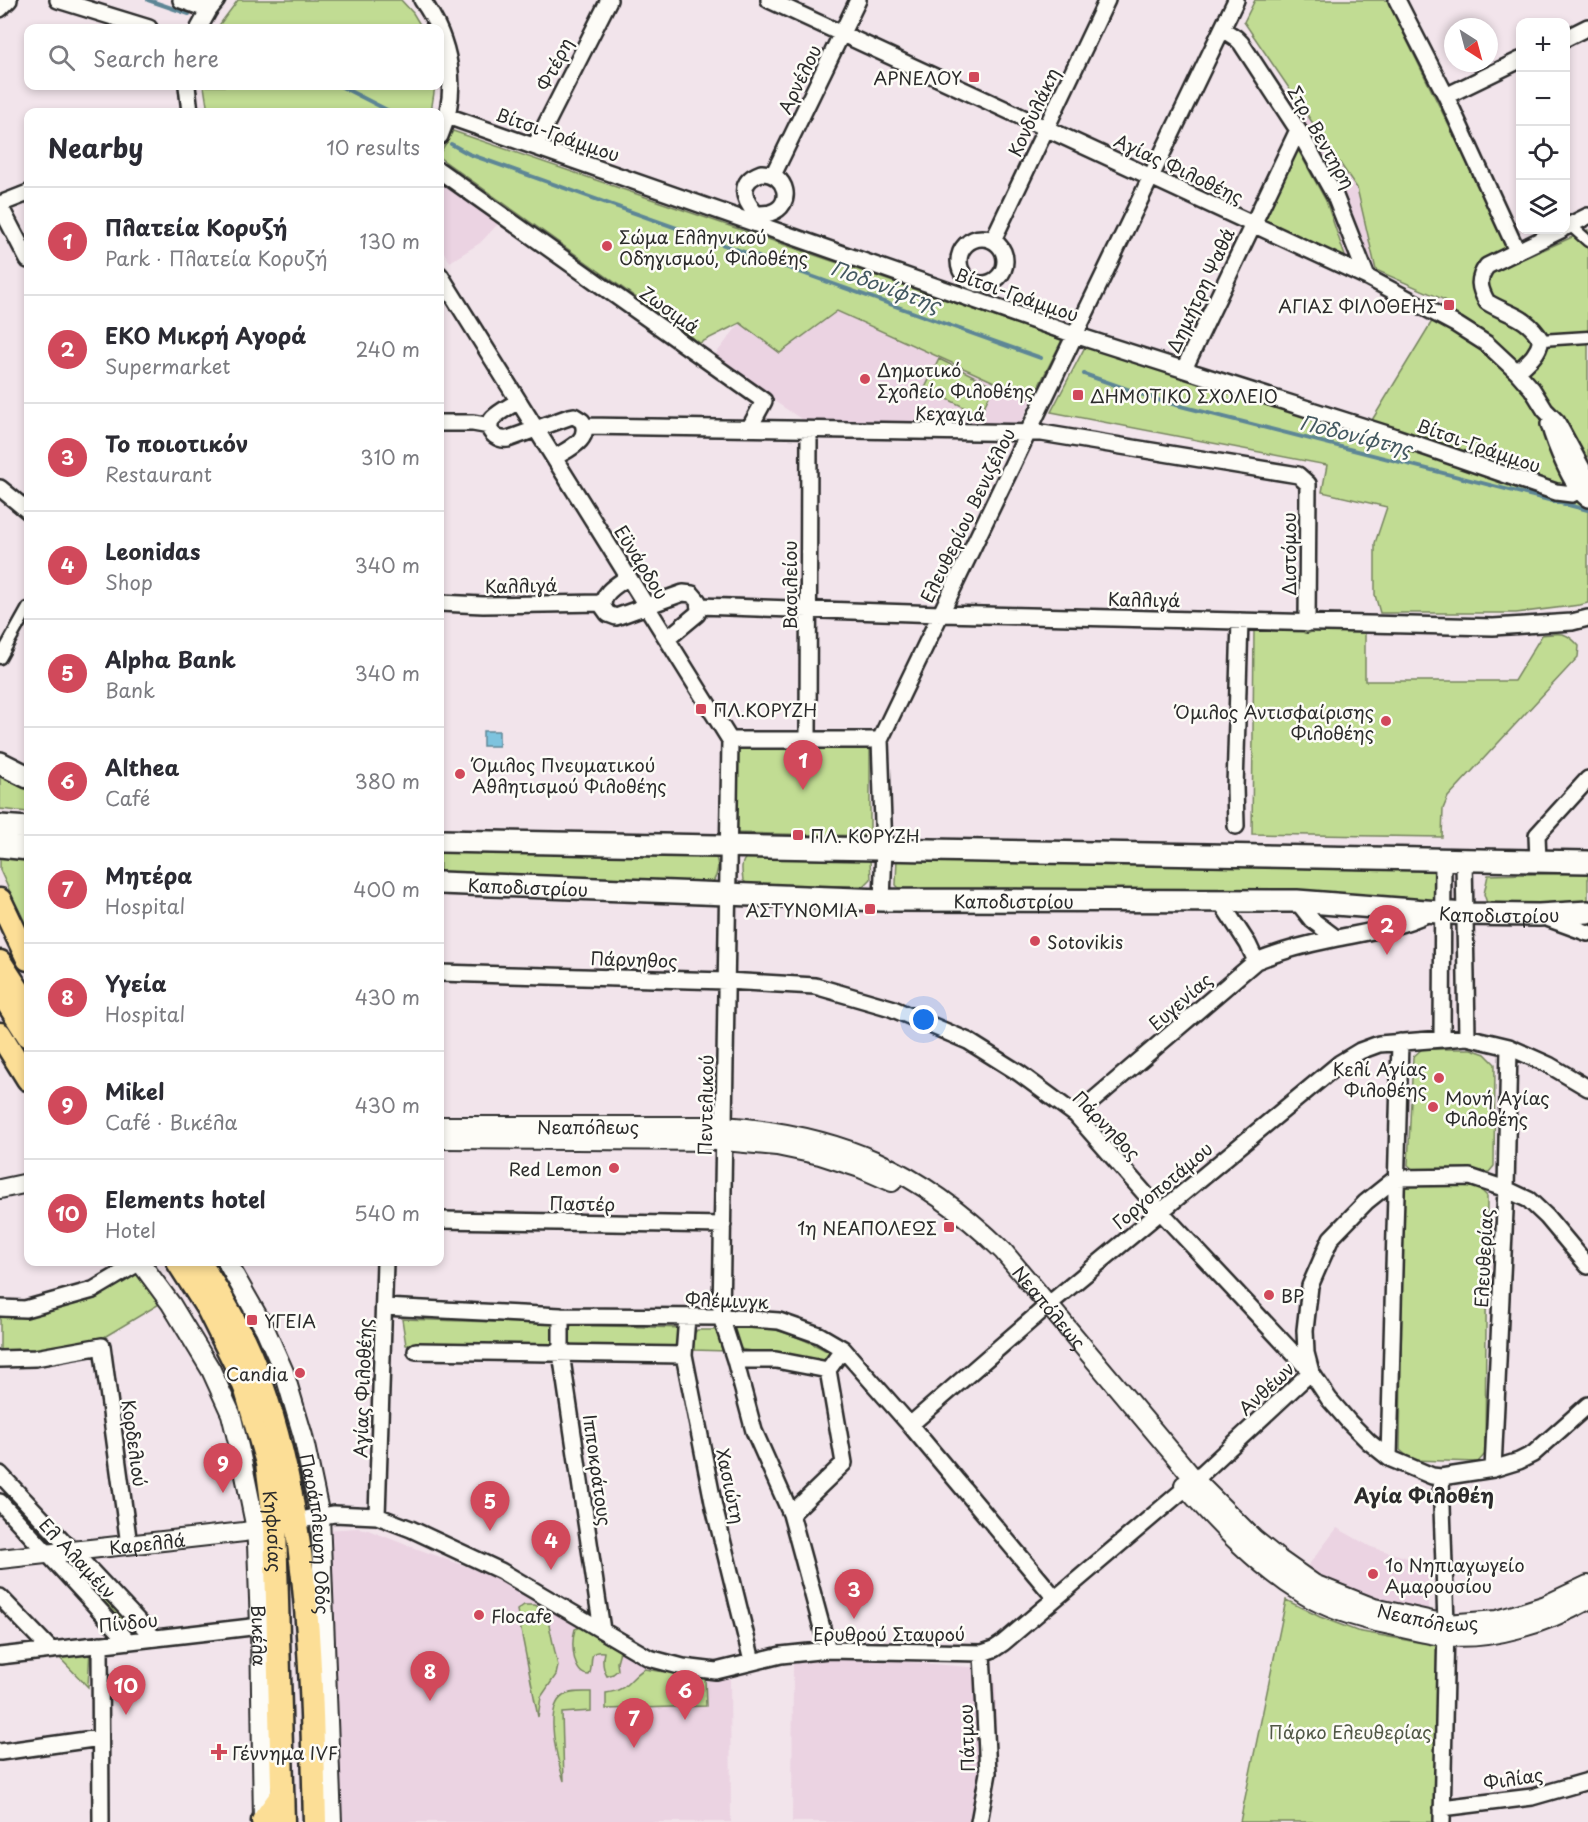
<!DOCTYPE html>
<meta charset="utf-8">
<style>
body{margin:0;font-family:"Playpen Sans",sans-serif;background:#f7f7f7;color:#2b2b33}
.controls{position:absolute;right:18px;top:18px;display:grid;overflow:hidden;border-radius:12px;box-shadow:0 3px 9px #0003}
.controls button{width:54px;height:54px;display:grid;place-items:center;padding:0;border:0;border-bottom:2px solid #e1e1e2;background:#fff;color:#2b2b33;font:30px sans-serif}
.compass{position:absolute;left:1444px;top:18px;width:54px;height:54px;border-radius:50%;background:#fff;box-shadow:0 3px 9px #0003;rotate:144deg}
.you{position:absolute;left:924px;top:1020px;width:21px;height:21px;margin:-15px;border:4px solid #fff;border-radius:50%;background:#1a73e8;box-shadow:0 0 0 9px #1a73e833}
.badge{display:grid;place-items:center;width:39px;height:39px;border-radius:50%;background:#d1495b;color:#fff;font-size:20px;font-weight:700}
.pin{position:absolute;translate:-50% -50px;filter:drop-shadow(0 2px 3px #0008)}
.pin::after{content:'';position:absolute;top:32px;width:21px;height:18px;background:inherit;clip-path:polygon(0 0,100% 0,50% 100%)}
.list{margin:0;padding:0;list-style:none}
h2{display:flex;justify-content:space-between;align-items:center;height:78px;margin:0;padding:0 24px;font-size:26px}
h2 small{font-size:20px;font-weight:400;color:#7c7c81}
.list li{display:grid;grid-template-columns:39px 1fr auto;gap:18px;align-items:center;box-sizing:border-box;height:108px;padding:0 24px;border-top:2px solid #e1e1e2}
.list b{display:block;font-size:22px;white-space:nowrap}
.list p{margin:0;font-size:20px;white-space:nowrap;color:#7c7c81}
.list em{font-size:20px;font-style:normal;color:#7c7c81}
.icon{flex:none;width:33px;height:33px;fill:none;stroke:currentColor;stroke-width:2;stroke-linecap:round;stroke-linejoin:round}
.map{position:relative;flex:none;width:1588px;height:1822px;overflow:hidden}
.search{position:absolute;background:#fff;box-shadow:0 3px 9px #0003;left:24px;top:24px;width:420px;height:66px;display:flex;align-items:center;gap:15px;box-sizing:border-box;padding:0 21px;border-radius:12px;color:#7c7c81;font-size:22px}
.panel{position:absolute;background:#fff;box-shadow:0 3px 9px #0003;left:24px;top:108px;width:420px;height:1158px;border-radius:12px}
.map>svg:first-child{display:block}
.built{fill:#ebd3e2}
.green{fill:#c1dc93;stroke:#76845f;stroke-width:1.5}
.water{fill:#7ec3de;stroke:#5d8696;stroke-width:1.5}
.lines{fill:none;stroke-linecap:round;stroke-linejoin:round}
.stream{stroke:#5d8696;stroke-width:4}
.pedestrian-casing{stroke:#2b2b2b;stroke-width:15}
.minor-casing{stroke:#2b2b2b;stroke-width:20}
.tertiary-casing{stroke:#2b2b2b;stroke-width:22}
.secondary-casing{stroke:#2b2b2b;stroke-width:26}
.primary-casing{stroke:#2b2b2b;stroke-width:27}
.pedestrian{stroke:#fdfcf7;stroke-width:10}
.minor{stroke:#fdfcf7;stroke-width:15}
.tertiary{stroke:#fdfcf7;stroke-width:18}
.secondary{stroke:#fdfcf7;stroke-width:21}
.primary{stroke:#fcde96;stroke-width:22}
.poi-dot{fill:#d1495b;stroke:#fdfcf7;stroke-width:2}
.labels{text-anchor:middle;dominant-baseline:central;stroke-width:5;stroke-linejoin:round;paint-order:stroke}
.street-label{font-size:18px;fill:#2b2b2b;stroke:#fdfcf7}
.poi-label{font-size:18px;fill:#2b2b2b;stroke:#fdfcf7;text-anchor:start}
.park-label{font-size:18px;fill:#505745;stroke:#fdfcf7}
.water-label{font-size:20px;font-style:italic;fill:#445961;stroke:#fdfcf7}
.neighbourhood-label{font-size:20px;font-weight:bold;fill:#2b2b2b;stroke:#fdfcf7}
</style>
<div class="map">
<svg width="1588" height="1822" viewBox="0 0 1588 1822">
<rect width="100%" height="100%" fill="#f2e4eb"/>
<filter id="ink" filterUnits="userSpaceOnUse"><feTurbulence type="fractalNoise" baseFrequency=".0167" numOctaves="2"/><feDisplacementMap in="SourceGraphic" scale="12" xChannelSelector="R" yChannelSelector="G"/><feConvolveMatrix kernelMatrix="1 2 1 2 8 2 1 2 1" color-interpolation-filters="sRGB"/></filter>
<g filter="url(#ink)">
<path class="built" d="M1297,100l60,88 19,82 -30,-11 -20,-58 -29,-53 -11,-27z
M440,182l58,42 -18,19 -30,19 -10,-16z
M837,311l195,88 -14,29 -208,-3 -98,-66 28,-36 40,30z
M358,1528l10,2 36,14 100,36 132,78 94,13 1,151h-395l-10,-292z
M1337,1528l34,19 57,17v48l-45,-9 -53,-22 -23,-14z
M827,1655l165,14 4,21v54l-5,45 -11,33h-188l1,-159z"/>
<path class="green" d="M238,0h163l12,13 9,15h-205z
M1255,0h132l129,262 72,-32v373l-8,2 -64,8h-136l-5,-18v-52l12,-36 -65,-15 5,-27 -276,-53 35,-67 277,90 82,-135 -69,-30 -19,-82 -113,-166z
M204,86h231l-4,26h-223z
M453,131l609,209 -30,59 -195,-88 -57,42 -40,-30 -40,20 -260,-185v-5z
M1297,148l29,53 20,58 -84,-38z
M939,359l55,27 -14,29 -55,-27z
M1254,630l111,2v49h149l28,-46c19,-2 24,-4 37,11l-1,11 -130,140 -5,12 -1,28 -190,-3z
M870,743v93l-138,-3 5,-86z
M0,775l28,13v24l-28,-3z
M0,850l28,3v78l-28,-61z
M440,850l274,4c6,9 4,20 -1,28l-8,3 -265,-9z
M747,857h120l3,3 1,19 -7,7 -116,-1 -5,-5c-1,-8 -3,-18 4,-23z
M897,857l539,9v34l-394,-6 -135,-5 -8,-1 -3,-3z
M1588,873v31l-96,2 -5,-3 -3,-9 4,-19z
M1422,1049h49l14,5 10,10 -1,102 -5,6 -74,-1 -7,-6 5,-108z
M1408,1183l70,4 9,9 -2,258 -7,8 -66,-2 -12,-10 3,-260z
M138,1269l23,34 -60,36 -67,15h-34v-41z
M402,1319l154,5 -1,25 -149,-4z
M566,1325l120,3 -1,21 -119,-2z
M734,1325c11,1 23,0 33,3 25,5 50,17 72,30l-3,8 -96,-17c-6,-6 -9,-16 -6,-24z
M697,1330h25l6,21 -35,-1 1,-16z
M72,1558l59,66 -5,4 -59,-66z
M1286,1600l34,17 37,14 81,15 3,176h-201z
M524,1605h11l11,6 12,55 -2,9 -15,22 -3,20 -21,-107z
M580,1627l40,24 -3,11 1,8 -5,4 -6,2c-5,-8 -5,-15 -3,-24 -19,-3 -9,13 -15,23 -17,0 -18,-33 -14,-46z
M90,1647l-2,40 -34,-35z
M644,1669l61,9 1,28 -100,3v-16c23,-3 21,-13 38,-24z
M591,1692v19l-29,2 2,68c-6,-19 -21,-72 -1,-85 7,-5 19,-4 28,-4z"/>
<path class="water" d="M483,731h16v15h-16z"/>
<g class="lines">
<path class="stream" d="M148,0l41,14
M340,86l51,26
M451,144l18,10 572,204
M1084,374l77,27 427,109"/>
<g class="pedestrian-casing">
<path id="pedestrian" d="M1570,225l18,16
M1541,340l47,-3
M0,658l28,-50"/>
</g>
<g class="minor-casing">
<path id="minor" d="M58,0l91,28
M181,0l28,10
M422,0c29,41 38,89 18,136
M769,0l598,277 90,48 30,19 30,28 15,17 13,21 12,12 31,57
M1397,0l49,96 71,155
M0,9l9,-9
M199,28l10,-18 8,-10
M1222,29l14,9 5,5 57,87 37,66 32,81
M1566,38l22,-11
M187,86l3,26
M1446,96l74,-36
M447,116l628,219 315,100 166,57 16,2 16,-9
M535,146l74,-146
M440,171l324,230 -14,26
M761,173c26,-1 34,33 9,40 -4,1 -10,1 -14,1 -13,-15 -19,-32 5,-41z
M773,175l85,-175
M0,204l28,-11
M0,206l28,54
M1566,227l22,-11
M959 261a23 23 0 1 1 46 0a23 23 0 1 1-46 0Z
M993,240l114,-240
M440,275l290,465 -9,577 14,43 19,71 37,83
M1184,369l114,-239
M1517,372c11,-10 21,-17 24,-32 -15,-25 -31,-24 -54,-38 -8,-14 -10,-23 0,-36l74,-36
M518,401c-7,5 -18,10 -25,17 -10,11 3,23 15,21l61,-22 5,-1 8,5c10,19 -14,28 -28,37
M440,423h33l17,3
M1549,424c5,18 24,67 39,75
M584,426l458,7 256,42 10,9 -1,140
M0,488l28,23
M628,577c-11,8 -26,15 -25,30l5,7 8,3 67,-24 9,1 6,7 1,9 -2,4 -30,25
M440,603l43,2 119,-2
M699,606l242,8 552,13 79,-5 16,-4
M730,740h150
M808,740l1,-310
M1236,826l-1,-39 5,-166
M1464,860l3,177
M1538,861l-1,-26 51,-56
M882,900l2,-51 -4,-109 356,-740
M1220,901l28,43 8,17
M1297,901l15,19 24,18
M1547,918l41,15
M440,973l286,8 89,5 76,22 77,33 51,32 57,42 85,97 150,160 18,27 20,23 20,20 20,16 43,18 9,1 52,-8 26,-8 14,-7 55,-49
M1442,1038l1,-179
M1076,1115l180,-154c25,-10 52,-17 77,-22 34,-7 65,-11 96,-26
M440,1220l283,5
M384,1307l177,9 160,1 58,4 40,14 24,14 67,76 145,173
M0,1308l25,1 68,-19 47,-28
M561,1316v37l41,277
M687,1317l-3,38 30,152 38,154
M416,1351l268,4
M0,1359l35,-1 67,-12 27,199
M735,1360h41l52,10 15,-21
M910,1425l144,-125 286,-237 20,-12 19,-7 88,-7 42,10 40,18 39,23
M1389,1458l11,-416
M1493,1469l13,-280 3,-142
M0,1474l154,164
M1441,1477l5,147 -4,198
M0,1502l128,139
M377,1516l8,-254
M295,1521l39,-7 43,2 34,13 90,42 148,87 34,9 33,4 65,-16 47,-5 154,3 12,-4 9,-6 192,-163 116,-108 -5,-19 -1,-23 5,-44 21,-48 35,-36 30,-24 74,-1 36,12 23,11 18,17 41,49
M0,1597l51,53
M100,1644l1,178
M828,1650l-37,-136 53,-51 -16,-93
M0,1656l260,-30
M0,1752l100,-14
M1442,1808l90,-11 56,-16
M979,1822l9,-49 -6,-120"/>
</g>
<g class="tertiary-casing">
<g id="tertiary">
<path id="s1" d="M440,1126h284c116,8 196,44 279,125l192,229 59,59 26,21 34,24 60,24 72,16 51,-4 24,-7 25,-8 42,-20"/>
<path d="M440,1139l284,2 53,5 43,9 40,13 32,14"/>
<path d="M0,1189l28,-6"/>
<path id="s2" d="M140,1262l31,42 40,66 20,44 9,37 16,78 1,15 3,82 3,196"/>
<path id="s3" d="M227,1262l38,67 19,43 19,64 17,80 12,306"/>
<path d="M1184,1485c36,41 74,81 121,110 26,16 56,24 85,30 18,4 36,9 54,11 48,5 102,-13 144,-36"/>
<path id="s4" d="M0,1559l244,-27 22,-5"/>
</g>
</g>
<g class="secondary-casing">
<g id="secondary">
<path d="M0,763l28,14"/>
<path d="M0,826l28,2"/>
<path d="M440,841l1148,21"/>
<path d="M0,846l28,3"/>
<path id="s5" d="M440,883l442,17 415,1 167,13 75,1 49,-3"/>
</g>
</g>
<g class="primary-casing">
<g id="primary">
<path d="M0,900l28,59"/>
<path d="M0,962l28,43"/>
<path d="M0,991l28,44"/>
<path d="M0,1034l28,45"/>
<path id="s6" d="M178,1262l30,47 27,54 11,27 21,73 8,63 8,296"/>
<path d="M199,1262c25,37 47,78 62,120 50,141 50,293 54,440"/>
<path d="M263,1821l19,-26"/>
</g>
</g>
<use href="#pedestrian" class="pedestrian"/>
<use href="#minor" class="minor"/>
<use href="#tertiary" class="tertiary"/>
<use href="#secondary" class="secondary"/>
<use href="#primary" class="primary"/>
</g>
</g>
<g class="poi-dot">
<rect x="968" y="71" width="12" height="12" rx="3"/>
<circle cx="607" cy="246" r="6"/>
<rect x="1443" y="299" width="12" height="12" rx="3"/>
<circle cx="865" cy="379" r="6"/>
<rect x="1072" y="389" width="12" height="12" rx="3"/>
<rect x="695" y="703" width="12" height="12" rx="3"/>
<circle cx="1386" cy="721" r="6"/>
<circle cx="460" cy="774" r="6"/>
<rect x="792" y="829" width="12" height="12" rx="3"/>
<rect x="864" y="903" width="12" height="12" rx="3"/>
<circle cx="1035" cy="941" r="6"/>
<circle cx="1439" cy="1078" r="6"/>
<circle cx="1433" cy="1107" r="6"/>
<circle cx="614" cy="1168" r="6"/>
<rect x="943" y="1221" width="12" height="12" rx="3"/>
<circle cx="1269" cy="1295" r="6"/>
<rect x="246" y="1314" width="12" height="12" rx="3"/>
<circle cx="300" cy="1373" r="6"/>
<circle cx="1373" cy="1574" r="6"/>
<circle cx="479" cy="1615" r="6"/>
<path d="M216 1743h6v6h6v6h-6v6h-6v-6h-6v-6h6z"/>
</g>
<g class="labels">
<g class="street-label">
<text transform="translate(554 64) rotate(-63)">Φτέρη</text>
<text transform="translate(799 79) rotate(-64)">Αρνέλου</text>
<text transform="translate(1033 112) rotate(-65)">Κονδυλάκη</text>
<text transform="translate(558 134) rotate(19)">Βίτσι-Γράμμου</text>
<text transform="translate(1322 137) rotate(60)">Στρ. Βεντηρη</text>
<text transform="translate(1179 168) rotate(25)">Αγίας Φιλοθέης</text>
<text transform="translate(1200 290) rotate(-65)">Δημήτρη Ψαθά</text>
<text transform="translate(1017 294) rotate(19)">Βίτσι-Γράμμου</text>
<text transform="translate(670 309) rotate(35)">Ζωσιμά</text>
<text transform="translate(950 413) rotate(1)">Κεχαγιά</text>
<text transform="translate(1479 445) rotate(19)">Βίτσι-Γράμμου</text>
<text transform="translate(967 515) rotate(-64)">Ελευθερίου Βενιζέλου</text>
<text transform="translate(1288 554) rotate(-90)">Διστόμου</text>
<text transform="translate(642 562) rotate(58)">Εϋνάρδου</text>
<text transform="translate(521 585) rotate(-1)">Καλλιγά</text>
<text transform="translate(789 585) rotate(-90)">Βασιλείου</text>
<text transform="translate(1144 599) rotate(1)">Καλλιγά</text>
<text stroke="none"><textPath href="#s5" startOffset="88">Καποδιστρίου</textPath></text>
<text stroke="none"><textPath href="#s5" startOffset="574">Καποδιστρίου</textPath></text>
<text stroke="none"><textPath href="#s5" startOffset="1060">Καποδιστρίου</textPath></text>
<text transform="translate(634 959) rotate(2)">Πάρνηθος</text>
<text transform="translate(1180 1001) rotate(-41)">Ευγενίας</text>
<text transform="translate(705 1105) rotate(-89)">Πεντελικού</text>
<text transform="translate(1107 1125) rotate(46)">Πάρνηθος</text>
<text stroke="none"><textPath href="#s1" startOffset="148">Νεαπόλεως</textPath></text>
<text transform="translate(1162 1185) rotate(-40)">Γοργοποτάμου</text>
<text transform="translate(582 1203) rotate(1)">Παστέρ</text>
<text transform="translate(1483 1258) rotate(-87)">Ελευθερίας</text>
<text transform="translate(727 1300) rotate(2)">Φλέμινγκ</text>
<text stroke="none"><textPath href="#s1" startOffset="670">Νεαπόλεως</textPath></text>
<text transform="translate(362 1388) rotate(-88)">Αγίας Φιλοθέης</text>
<text transform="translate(1266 1388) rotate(-43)">Ανθέων</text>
<text transform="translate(135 1443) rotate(82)">Κορδελιού</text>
<text transform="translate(598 1470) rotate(82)">Ιπποκράτους</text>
<text transform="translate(731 1486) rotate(78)">Χασιώτη</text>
<text stroke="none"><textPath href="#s6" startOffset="290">Κηφισίας</textPath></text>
<text stroke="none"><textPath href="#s3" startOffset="290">Παράπλευρη Οδός</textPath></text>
<text stroke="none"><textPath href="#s4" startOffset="148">Καρελλά</textPath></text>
<text transform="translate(78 1558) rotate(47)">Ελ Αλαμέιν</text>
<text stroke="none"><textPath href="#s1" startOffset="1174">Νεαπόλεως</textPath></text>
<text transform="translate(128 1622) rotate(-6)">Πίνδου</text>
<text x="889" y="1633">Ερυθρού Σταυρού</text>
<text stroke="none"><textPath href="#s2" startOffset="402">Βικέλα</textPath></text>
<text transform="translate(966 1738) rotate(-92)">Πάτμου</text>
<text transform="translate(1513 1778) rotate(-9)">Φιλίας</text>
</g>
<g class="poi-label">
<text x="962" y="77" text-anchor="end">ΑΡΝΕΛΟΥ</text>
<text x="619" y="236">Σώμα Ελληνικού<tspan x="619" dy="21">Οδηγισμού, Φιλοθέης</tspan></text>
<text x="1437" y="305" text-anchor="end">ΑΓΙΑΣ ΦΙΛΟΘΕΗΣ</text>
<text x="877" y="369">Δημοτικό<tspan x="877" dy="21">Σχολείο Φιλοθέης</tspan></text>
<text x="1090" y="395">ΔΗΜΟΤΙΚΟ ΣΧΟΛΕΙΟ</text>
<text x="713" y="709">ΠΛ.ΚΟΡΥΖΗ</text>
<text x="1374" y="711" text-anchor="end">Όμιλος Αντισφαίρισης<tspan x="1374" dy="21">Φιλοθέης</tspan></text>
<text x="472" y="764">Όμιλος Πνευματικού<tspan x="472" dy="21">Αθλητισμού Φιλοθέης</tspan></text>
<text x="810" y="835">ΠΛ. ΚΟΡΥΖΗ</text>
<text x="858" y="909" text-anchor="end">ΑΣΤΥΝΟΜΙΑ</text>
<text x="1047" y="941">Sotovikis</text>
<text x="1427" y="1068" text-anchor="end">Κελί Αγίας<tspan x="1427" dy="21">Φιλοθέης</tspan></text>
<text x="1445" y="1097">Μονή Αγίας<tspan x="1445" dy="21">Φιλοθέης</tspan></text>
<text x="602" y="1168" text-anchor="end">Red Lemon</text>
<text x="937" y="1227" text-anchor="end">1η ΝΕΑΠΟΛΕΩΣ</text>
<text x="1281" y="1295">BP</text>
<text x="264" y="1320">ΥΓΕΙΑ</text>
<text x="288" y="1373" text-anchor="end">Candia</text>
<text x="1385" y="1564">1ο Νηπιαγωγείο<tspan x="1385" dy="21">Αμαρουσίου</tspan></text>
<text x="491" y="1615">Flocafe</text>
<text x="232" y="1752">Γέννημα IVF</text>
</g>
<g class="park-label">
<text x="1350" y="1731">Πάρκο Ελευθερίας</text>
</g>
<g class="water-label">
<text transform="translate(886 286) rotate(20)">Ποδονίφτης</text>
<text transform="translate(1356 435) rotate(14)">Ποδονίφτης</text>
</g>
<g class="neighbourhood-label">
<text x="1424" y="1495">Αγία Φιλοθέη</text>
</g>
</g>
</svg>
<div class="controls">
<button>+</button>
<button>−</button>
<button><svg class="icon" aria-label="locate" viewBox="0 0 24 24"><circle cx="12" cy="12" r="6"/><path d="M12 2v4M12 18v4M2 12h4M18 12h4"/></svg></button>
<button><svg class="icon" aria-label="layers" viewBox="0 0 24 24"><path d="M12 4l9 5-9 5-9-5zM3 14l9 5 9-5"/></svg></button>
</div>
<svg class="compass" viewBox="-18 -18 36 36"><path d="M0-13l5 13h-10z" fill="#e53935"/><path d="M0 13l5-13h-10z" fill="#7c7c81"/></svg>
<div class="you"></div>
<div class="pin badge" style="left:803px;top:790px">1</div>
<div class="pin badge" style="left:1387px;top:955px">2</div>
<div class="pin badge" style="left:854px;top:1619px">3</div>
<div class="pin badge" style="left:551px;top:1570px">4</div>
<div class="pin badge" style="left:490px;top:1531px">5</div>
<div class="pin badge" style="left:685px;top:1720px">6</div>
<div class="pin badge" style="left:634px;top:1748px">7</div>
<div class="pin badge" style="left:430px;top:1701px">8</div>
<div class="pin badge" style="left:223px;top:1493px">9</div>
<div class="pin badge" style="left:126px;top:1715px">10</div>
<div class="search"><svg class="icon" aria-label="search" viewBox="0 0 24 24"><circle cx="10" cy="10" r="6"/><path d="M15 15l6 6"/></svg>Search here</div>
<section class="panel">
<h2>Nearby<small>10 results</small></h2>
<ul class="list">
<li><span class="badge">1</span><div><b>Πλατεία Κορυζή</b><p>Park · Πλατεία Κορυζή</p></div><em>130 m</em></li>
<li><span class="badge">2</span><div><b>ΕΚΟ Μικρή Αγορά</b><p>Supermarket</p></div><em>240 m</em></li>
<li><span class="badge">3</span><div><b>Το ποιοτικόν</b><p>Restaurant</p></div><em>310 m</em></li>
<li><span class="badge">4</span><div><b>Leonidas</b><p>Shop</p></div><em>340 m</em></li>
<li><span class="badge">5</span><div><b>Alpha Bank</b><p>Bank</p></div><em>340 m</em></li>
<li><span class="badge">6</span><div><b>Althea</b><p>Café</p></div><em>380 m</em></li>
<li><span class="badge">7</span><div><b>Μητέρα</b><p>Hospital</p></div><em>400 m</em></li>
<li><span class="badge">8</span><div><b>Υγεία</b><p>Hospital</p></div><em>430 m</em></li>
<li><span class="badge">9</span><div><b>Mikel</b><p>Café · Βικέλα</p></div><em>430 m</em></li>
<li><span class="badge">10</span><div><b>Elements hotel</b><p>Hotel</p></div><em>540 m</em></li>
</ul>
</section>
</div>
